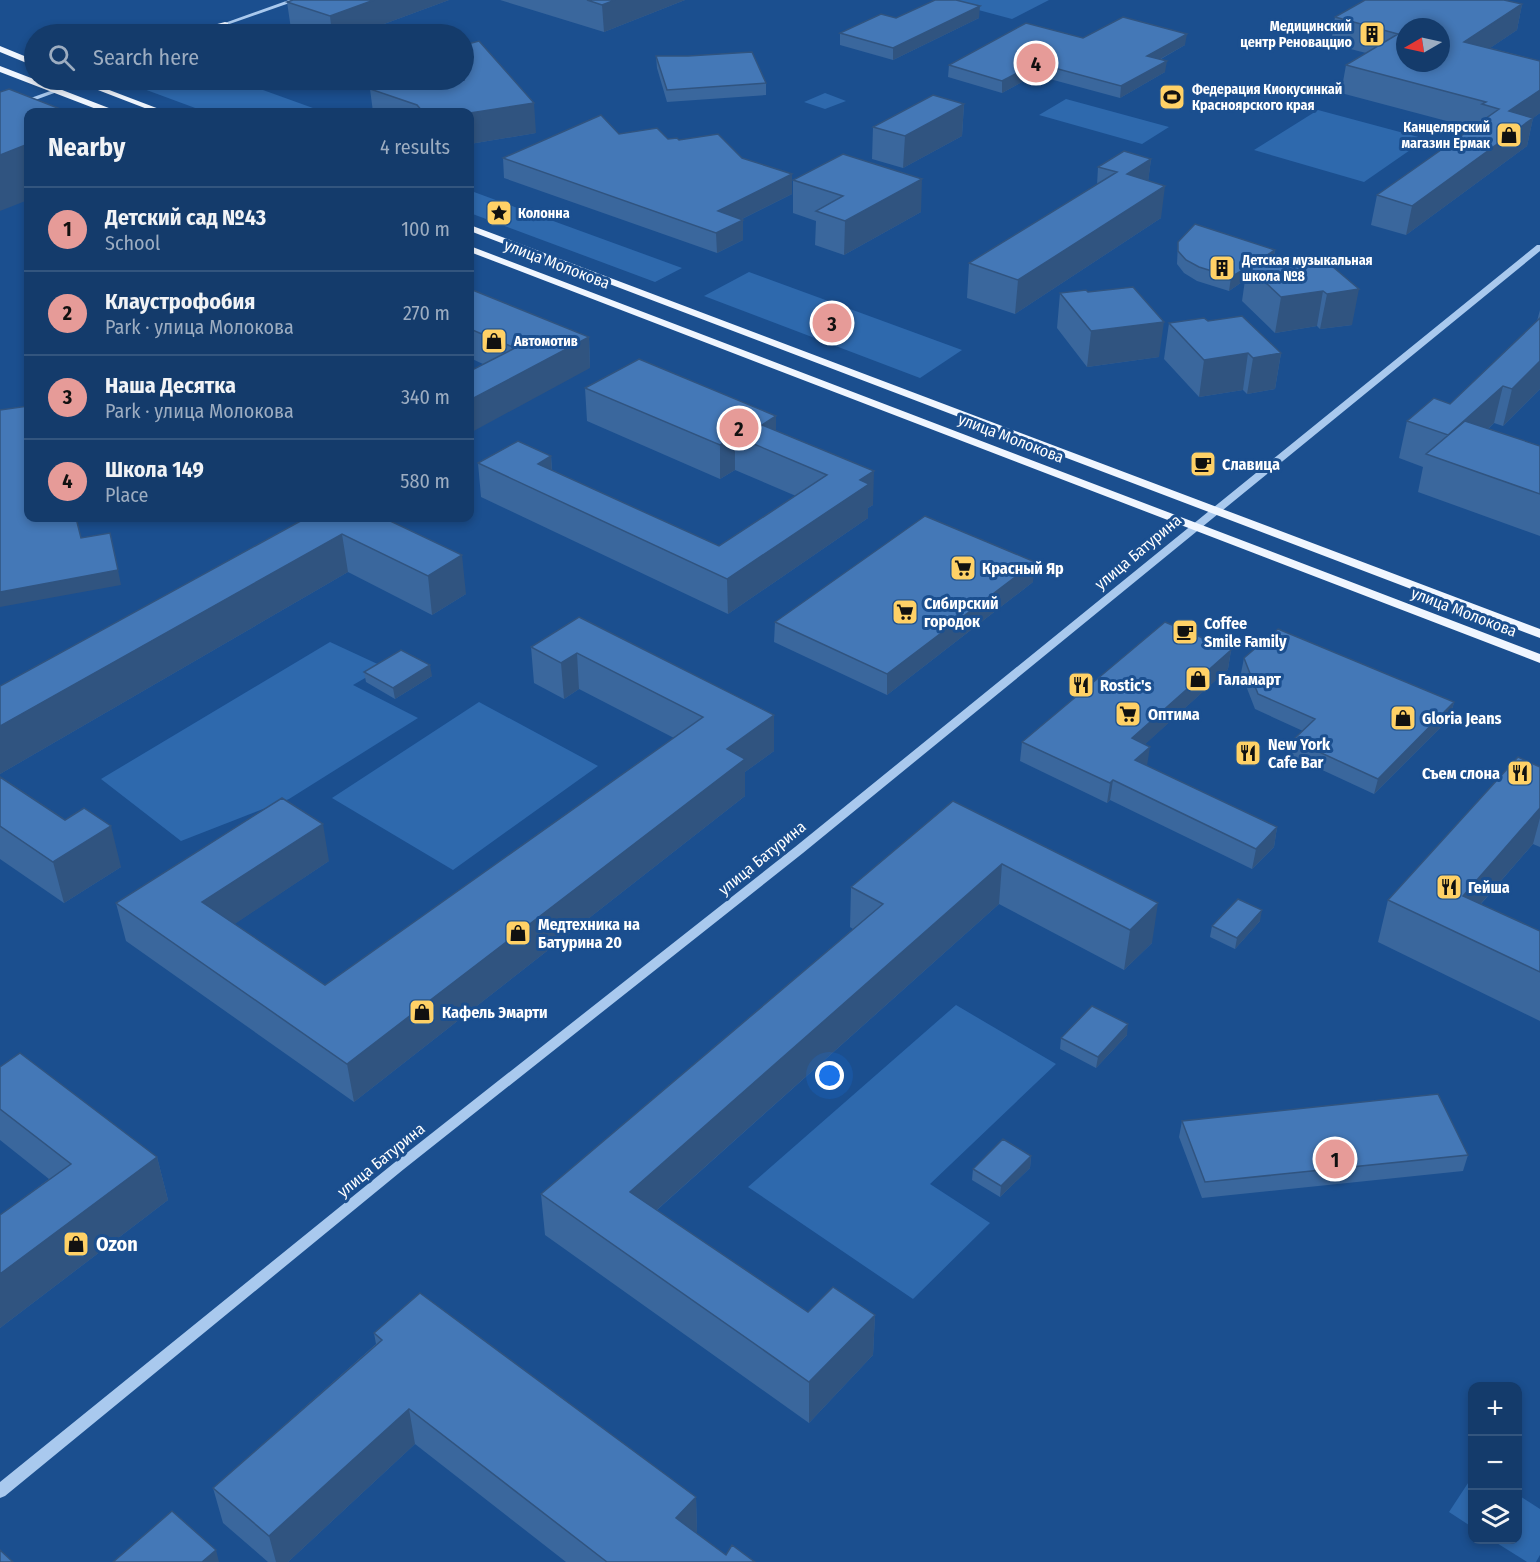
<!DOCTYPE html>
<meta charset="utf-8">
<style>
body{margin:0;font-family:"Fira Sans Condensed",sans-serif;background:#214673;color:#f1f3f6}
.controls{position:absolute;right:18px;bottom:18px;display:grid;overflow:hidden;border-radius:12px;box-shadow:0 3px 9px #0003}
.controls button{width:54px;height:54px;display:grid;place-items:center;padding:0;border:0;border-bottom:2px solid #33557e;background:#143b6b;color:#f1f3f6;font:30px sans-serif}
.compass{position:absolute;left:1396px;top:18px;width:54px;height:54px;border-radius:50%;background:#143b6b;box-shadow:0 3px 9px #0003;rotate:261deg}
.you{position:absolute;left:830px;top:1076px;width:21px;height:21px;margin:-15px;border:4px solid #fff;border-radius:50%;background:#1a73e8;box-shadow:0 0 0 9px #1a73e833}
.badge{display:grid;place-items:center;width:39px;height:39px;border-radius:50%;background:#e69b98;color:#111;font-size:20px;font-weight:700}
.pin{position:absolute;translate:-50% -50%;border:3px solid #fff;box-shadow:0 2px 6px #0006}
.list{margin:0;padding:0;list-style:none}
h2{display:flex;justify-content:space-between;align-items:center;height:78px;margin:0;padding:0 24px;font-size:26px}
h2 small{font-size:20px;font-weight:400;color:#9dadc1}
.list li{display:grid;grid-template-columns:39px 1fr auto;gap:18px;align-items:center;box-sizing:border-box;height:84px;padding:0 24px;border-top:2px solid #33557e}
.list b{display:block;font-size:22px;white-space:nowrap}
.list p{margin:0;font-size:20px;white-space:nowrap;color:#9dadc1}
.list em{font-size:20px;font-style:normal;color:#9dadc1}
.icon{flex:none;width:33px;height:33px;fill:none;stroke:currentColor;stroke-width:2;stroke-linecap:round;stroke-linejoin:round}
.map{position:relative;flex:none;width:1540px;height:1562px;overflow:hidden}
.search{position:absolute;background:#143b6b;box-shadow:0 3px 9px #0003;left:24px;top:24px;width:450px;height:66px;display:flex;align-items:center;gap:15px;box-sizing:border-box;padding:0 21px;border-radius:33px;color:#9dadc1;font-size:22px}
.panel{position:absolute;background:#143b6b;box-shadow:0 3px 9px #0003;left:24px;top:108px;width:450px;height:414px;border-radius:12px}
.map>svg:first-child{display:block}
.green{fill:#2e69ad}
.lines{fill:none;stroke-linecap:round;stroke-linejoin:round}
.minor{fill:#a9c9ee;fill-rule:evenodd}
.major{fill:#f0f6ff;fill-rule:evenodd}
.wall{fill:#3a679d}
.shaded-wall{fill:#305480}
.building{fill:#4478b7;stroke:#305480;stroke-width:1.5;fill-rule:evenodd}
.labels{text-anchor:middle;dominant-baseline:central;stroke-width:6;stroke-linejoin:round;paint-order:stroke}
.far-poi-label{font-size:14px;font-weight:bold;fill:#fff;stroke:#1b4f8f;text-anchor:start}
.street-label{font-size:16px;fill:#fff;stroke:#1b4f8f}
.poi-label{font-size:16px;font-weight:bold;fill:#fff;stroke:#1b4f8f;text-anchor:start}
.near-poi-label{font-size:20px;font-weight:bold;fill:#fff;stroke:#1b4f8f;text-anchor:start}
</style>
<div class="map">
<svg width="1540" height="1562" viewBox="0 0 1540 1562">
<rect width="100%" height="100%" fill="#1b4f8f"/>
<path class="green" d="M941,0h108l-37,19z
M148,80h87l89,32h-118l-73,-27z
M825,93l21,8 -21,8 -21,-7z
M1066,99l103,28 -27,17 -103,-29z
M1318,110l108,29 -62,43 -110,-32z
M474,192l208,76 -27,14 -185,-69v-19z
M749,272l213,78 -42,28 -216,-82z
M330,642l54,25 -31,18 65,33 -129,81 -108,42 -80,-62z
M479,702l119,64 -145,104 -121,-72z
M956,1005l100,59 -126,120 60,39 -77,76 -165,-112z
M1472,1477v50l-23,-15z
M1518,1495l22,14v46l-4,7h-9l-35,-22h26z"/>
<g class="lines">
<path class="minor" d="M289,0h9l-97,34h-7z
M74,80h7l-24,12 -57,21v-4l53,-19z
M1537,245h3v6l-737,602 -399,316 -399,327 -5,2v-16l394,-319 401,-316z"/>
<path class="major" d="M225,22l3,1v4l-35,7h-14z
M0,46l34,14v6l-34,-14z
M0,66l114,44 2,2h-12l-104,-40z
M72,80h11l84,32h-12z
M470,225l1070,404v9l-1070,-407z
M470,246l1070,408v9l-1070,-411z"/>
</g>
<path class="wall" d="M293,0h156l-92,34h-50l-16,-5 -4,-27z
M500,0h185l-81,32z
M1522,4l-5,26 -27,18 50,13v52l-7,5 -6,28 -121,89 -35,-10 6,-30 96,-67 -132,-35 5,-28 20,-12 -35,-9 4,-27z
M896,18h83l-86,42 -53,-15v-12z
M1083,38l102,7 -24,14 4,13 -45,26 -85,-23 -33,18 -54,-16 1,-12z
M656,56l110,27v12l-99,7 -10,-34z
M385,80h79l72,53 -66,11v-32h-97l-3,-23 15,-7z
M964,104l-2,32 -59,32 -31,-9 1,-32z
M619,134l60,6 63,18 50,36 -50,25 1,1v20l-26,13 -213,-75 -1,-20z
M1151,159l-3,22 13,37 -146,96 -48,-16 2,-35 128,-78 1,-18z
M793,180l128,32 -77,43 -29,-10 1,-24 -23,-8z
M1178,242l97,8 -2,12 47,-6 32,69 -32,4 -3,-3 -42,7 -33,-32 3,-21 -16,11 -32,-10 -13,-8 -7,-9z
M470,289l119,48 1,31 -107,-4 -13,-6z
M1060,293l99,64 -72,10 -30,-39z
M1540,310v79l-37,37 -9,-3 -6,6 52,17v90l-122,-44 5,-25 -24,-9 8,-37 43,-17 87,-83z
M1208,321l73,32 -6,36 -28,5 -4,-4 -44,7 -35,-38 5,-36z
M585,388l191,28v15l97,74 -5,3v10l-140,96 -247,-117 -3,-34 73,-7 1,14 167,76 77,-50 -61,-26 -15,9 -133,-58z
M306,518h78l82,76 -34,21 -84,-43 -348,202v-88z
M1033,582l-146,113 -113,-53 1,-20z
M579,617l195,98v36l-29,21v24l-391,306 -228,-161 -10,-38 213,-42 -95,63 91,61 349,-247 -95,-49 -15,10 -30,-16 -3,-36z
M1231,650l-3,19 -83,75 2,22 130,61 -3,20 -22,22 -142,-69 -3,3 -87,-42 2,-19z
M1244,658l210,44 -4,16 -76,76 -84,-39 3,-15 10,-9 -48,-22 -14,-36z
M364,672l68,4 -37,23 -29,-17z
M1540,767v80l-7,-3 -52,60 59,27v90l-162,-79 10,-42z
M0,777l121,90 -57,36 -64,-44z
M953,801l199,142 -28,27 -125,-66 -342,306 151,102 67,3 -2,40 -64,68 -264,-188 -4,-41 312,-265 -3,-2 1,-40z
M1260,921l-25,28 -25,-12 2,-11z
M1127,1035l-31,33 -36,-19 1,-11z
M0,1067l157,90 11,43 -168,128v-113l49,-36 -49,-39z
M1182,1121l286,34 -5,16 -261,27 -23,-61z
M1031,1156l-1,12 -30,29 -28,-17 1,-11z
M374,1333l322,164 1,35 -1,1 30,22 29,7h-189l-151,-118 -127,118h-20l-45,-39 -10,-35 163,-144z"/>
<path class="shaded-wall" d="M374,0h75l-92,34h-25l-2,-18z
M615,0h70l-81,32 -2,-27z
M1522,4l-5,26 -58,39 5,-27z
M980,6l-1,12 -86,42v-12z
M1187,34l-2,11 -39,22 1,-11z
M1167,61l-2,11 -45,26 1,-12z
M1036,63l-1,12 -33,18v-12z
M1540,90v23l-37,27 6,-29z
M534,103l2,30 -66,11v-31z
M964,104l-2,32 -59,32 2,-32z
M1533,118l-6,28 -121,89 6,-29z
M28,144v56l-28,11v-56z
M1151,159l-4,32 -20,-17z
M792,174v20l-74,37v-20z
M922,179l-1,33 -77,43 1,-34z
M1165,186l-4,32 -146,96 3,-34z
M743,220v20l-26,13 -1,-20z
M1275,250l-3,13 -24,4z
M1247,267l-2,13 -16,11 2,-14z
M1359,289l-7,36 -32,4 7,-35z
M1323,291l-6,35 -42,7 6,-36z
M1164,322l-5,35 -72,10 4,-36z
M589,337l1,31 -120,65v-33z
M1248,353l-5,37 -44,7 5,-37z
M1281,353l-6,36 -28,5 6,-36z
M1540,361v28l-37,37 9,-37z
M1503,386l-9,37 -44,40 -2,-28z
M776,416v33l-14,-24z
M735,436v34l-15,9v-34z
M551,456l2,34 -15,-26z
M874,471l-1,34 -5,3v10l-140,96 -1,-35 133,-99z
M342,534l6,38 -348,202v-48z
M462,555l4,39 -34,21 -4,-39z
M1035,562l-2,20 -146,113v-21z
M118,570l3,15 -121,22v-15z
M1231,650l-3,19 -98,89 2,-20z
M577,653l2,36 -15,10 -3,-36z
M430,665l2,11 -37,23 -2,-11z
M1454,702l-4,16 -76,76 4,-15z
M774,715v36l-29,21v24l-391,306 -7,-38 380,-315z
M1150,747l-3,19 -12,-6z
M1113,780l-3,20 -3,3 3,-20z
M1540,808v10l-7,26 -77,88 7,-36z
M323,824l6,37 -118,79 -9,-38z
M111,826l10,41 -57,36 -11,-41z
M1277,827l-3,20 -22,22 4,-20z
M1002,864l-3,40 -367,328 -2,-40z
M1158,903l-6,40 -28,27 6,-40z
M1262,910l-2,11 -25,28 2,-11z
M1128,1024l-1,11 -31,33 2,-11z
M1031,1156l-1,12 -30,29 1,-11z
M157,1157l11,43 -168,128v-54z
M875,1315l-2,40 -64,68v-41z
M409,1409l6,35 -127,118h-12l-7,-26z
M696,1497l1,35 -20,20 -1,-34z
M216,1550l3,12h-17z"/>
<path class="building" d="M293,0h81l-44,16 -43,-14z
M587,0h28l-13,5z
M935,0h21l24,6 -87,42 -53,-15 41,-19 15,4z
M1365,0h139l18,4 -58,38 76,19v29l-31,21 24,7 -121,88 -35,-11 122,-86 -17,-5 4,-2 -140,-37 52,-31 -63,-17zM1405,27h36v36h-36z
M1123,17l64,17 -40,22 20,5 -46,25 -85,-23 -34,18 -53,-16 77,-42 57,15z
M479,41l55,62 -64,10 -47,-1 -6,-7 -47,-16 22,-9h72v-35z
M752,52l14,31 -99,7 -11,-34h32z
M9,89l59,23h-40v32l-28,11v-63z
M933,95l31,9 -59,32 -32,-9z
M601,115l18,19 38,-6 11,11 9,-1 2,2 39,-6 24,24 50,16 -74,37 25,9 -27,13 -213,-75z
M1124,151l27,8 -24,15 38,12 -147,94 -49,-17 148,-91 -19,-5z
M843,154l79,25 -77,42 -29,-10 27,-15 -50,-16z
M1195,224l80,26 -25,16h-2v1l-17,10 -32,-10 -13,-7 -8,-9v-9z
M1320,256l39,33 -32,5 -4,-3 -42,6 -33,-31z
M1133,287l31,35 -73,9 -31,-38 26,-3 2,2z
M470,289l119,48 -119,63v-29l45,-23 -45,-19z
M1242,316l39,37 -28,5 -5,-5 -44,7 -35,-37 35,-5 4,3z
M1540,318v43l-28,28 -9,-3 -55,49 -41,-14 27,-23 16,6z
M639,359l137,57 -14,9 112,46 -14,9 9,4 -142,95 -249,-116 40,-22 33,15 -13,8 181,82 108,-71 -92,-39 -15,9 -135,-57z
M28,406v112h48l5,20 29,-5 8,37 -118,22v-182z
M1465,421l75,25v48l-114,-40z
M925,516l110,46 -148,112 -112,-52z
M306,518h78l78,37 -34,21 -86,-42 -342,192v-40z
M579,617l195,98 -47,34 18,10 -398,305 -231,-161 166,-105 41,26 -121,78 123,83 378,-268 -126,-64 -16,10 -30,-16z
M1165,622l66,28 -99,88 18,9 -15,13 142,67 -21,22 -143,-69 -3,3 -88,-41z
M1278,629l176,73 -76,77 -85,-39 22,-21 -57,-25 -14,-36z
M401,650l29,15 -37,23 -29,-16z
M1518,757l22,10v41l-77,88 77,35v41l-152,-72z
M0,777l65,43 19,-12 27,18 -58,36 -53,-36z
M953,801l205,102 -28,27 -128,-66 -372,328 178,120 25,-25 42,28 -66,67 -268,-188 342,-290 -32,-17z
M1238,899l24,11 -25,28 -25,-12z
M1092,1006l36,18 -30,33 -37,-19z
M20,1053l137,104 -157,117v-59l71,-51 -71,-55v-42z
M1438,1094l30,61 -263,27 -23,-61z
M1003,1139l28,17 -30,30 -28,-17z
M420,1293l276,204 -20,21 50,37 6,-10 23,17h-148l-198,-153 -140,127 -56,-48 169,-148 -8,-7z
M172,1511l44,39 -14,12h-89z
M0,1550l13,12h-13z"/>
<defs>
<g id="building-square" transform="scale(1.35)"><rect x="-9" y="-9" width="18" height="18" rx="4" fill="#ffd166" stroke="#1b4f8f"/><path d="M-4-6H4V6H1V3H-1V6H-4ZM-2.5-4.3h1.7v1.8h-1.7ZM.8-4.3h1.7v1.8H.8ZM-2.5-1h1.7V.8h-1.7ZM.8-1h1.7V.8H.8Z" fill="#111"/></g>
<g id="stadium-square" transform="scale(1.35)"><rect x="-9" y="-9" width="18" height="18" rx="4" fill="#ffd166" stroke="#1b4f8f"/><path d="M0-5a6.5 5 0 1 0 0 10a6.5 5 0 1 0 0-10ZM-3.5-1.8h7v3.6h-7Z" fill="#111"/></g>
<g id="shop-square" transform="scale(1.35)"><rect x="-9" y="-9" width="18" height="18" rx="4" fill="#ffd166" stroke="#1b4f8f"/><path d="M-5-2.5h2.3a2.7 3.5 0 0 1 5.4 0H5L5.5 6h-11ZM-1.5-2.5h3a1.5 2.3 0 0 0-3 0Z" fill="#111"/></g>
<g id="sight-square" transform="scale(1.35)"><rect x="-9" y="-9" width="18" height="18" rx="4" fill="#ffd166" stroke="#1b4f8f"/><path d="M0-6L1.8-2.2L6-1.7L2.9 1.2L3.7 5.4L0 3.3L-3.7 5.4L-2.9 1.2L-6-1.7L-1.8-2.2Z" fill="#111"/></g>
<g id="cafe-square" transform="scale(1.35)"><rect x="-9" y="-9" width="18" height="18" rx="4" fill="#ffd166" stroke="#1b4f8f"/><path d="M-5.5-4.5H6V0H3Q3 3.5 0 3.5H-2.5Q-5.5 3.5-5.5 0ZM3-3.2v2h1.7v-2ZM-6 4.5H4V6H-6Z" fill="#111"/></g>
<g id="supermarket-square" transform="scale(1.35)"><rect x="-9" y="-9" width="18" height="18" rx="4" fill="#ffd166" stroke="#1b4f8f"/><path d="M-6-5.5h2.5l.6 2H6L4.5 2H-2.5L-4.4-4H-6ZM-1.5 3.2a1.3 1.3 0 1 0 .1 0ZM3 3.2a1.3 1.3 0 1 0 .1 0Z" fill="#111"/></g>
<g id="restaurant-square" transform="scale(1.35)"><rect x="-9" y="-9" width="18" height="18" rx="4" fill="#ffd166" stroke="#1b4f8f"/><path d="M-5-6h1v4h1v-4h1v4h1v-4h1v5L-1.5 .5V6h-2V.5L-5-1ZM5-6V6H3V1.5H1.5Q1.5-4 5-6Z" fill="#111"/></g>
</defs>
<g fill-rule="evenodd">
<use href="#building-square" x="1372" y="34"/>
<use href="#stadium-square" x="1172" y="97"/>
<use href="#shop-square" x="1509" y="135"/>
<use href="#sight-square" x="499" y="213"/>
<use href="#building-square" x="1222" y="268"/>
<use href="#shop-square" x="494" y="341"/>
<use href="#cafe-square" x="1203" y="464"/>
<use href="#supermarket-square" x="963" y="568"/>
<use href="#supermarket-square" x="905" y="612"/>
<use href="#cafe-square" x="1185" y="632"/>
<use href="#shop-square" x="1198" y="679"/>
<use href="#restaurant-square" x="1081" y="685"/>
<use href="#supermarket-square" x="1128" y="714"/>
<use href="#shop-square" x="1403" y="718"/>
<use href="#restaurant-square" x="1248" y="753"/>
<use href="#restaurant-square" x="1520" y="773"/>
<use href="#restaurant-square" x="1449" y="887"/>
<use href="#shop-square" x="518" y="933"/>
<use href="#shop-square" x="422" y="1012"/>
<use href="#shop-square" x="76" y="1244"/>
</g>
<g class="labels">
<g class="far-poi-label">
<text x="1352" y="26" text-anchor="end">Медицинский<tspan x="1352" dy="16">центр Реноваццио</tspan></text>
<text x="1192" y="89">Федерация Киокусинкай<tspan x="1192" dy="16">Красноярского края</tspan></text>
<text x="1490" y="127" text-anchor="end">Канцелярский<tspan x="1490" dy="16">магазин Ермак</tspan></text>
<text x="518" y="213">Колонна</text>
<text x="1242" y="260">Детская музыкальная<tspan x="1242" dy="16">школа №8</tspan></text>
<text x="514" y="341">Автомотив</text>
</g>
<g class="street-label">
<text transform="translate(557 264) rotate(21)">улица Молокова</text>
<text transform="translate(1011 438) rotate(21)">улица Молокова</text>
<text transform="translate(1138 552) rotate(-40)">улица Батурина</text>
<text transform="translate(1464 612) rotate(21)">улица Молокова</text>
<text transform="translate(762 858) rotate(-39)">улица Батурина</text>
<text transform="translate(381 1160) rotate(-39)">улица Батурина</text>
</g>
<g class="poi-label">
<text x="1222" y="464">Славица</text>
<text x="982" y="568">Красный Яр</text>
<text x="924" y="603">Сибирский<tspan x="924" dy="18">городок</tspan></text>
<text x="1204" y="623">Coffee<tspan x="1204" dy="18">Smile Family</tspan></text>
<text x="1218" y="679">Галамарт</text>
<text x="1100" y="685">Rostic's</text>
<text x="1148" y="714">Оптима</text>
<text x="1422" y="718">Gloria Jeans</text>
<text x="1268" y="744">New York<tspan x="1268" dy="18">Cafe Bar</tspan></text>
<text x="1500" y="773" text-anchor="end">Съем слона</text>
<text x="1468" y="887">Гейша</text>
<text x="538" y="924">Медтехника на<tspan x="538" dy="18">Батурина 20</tspan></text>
<text x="442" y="1012">Кафель Эмарти</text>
</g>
<g class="near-poi-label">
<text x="96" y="1244">Ozon</text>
</g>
</g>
</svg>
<div class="controls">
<button>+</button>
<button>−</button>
<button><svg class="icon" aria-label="layers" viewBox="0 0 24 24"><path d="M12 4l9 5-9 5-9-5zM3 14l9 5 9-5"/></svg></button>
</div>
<svg class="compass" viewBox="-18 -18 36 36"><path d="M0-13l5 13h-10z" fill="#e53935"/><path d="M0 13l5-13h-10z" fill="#9dadc1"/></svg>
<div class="you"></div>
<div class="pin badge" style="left:1335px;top:1159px">1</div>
<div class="pin badge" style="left:739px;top:428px">2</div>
<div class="pin badge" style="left:832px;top:323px">3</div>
<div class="pin badge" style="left:1036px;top:63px">4</div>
<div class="search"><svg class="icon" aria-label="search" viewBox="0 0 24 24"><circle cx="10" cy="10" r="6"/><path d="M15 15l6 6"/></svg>Search here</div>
<section class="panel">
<h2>Nearby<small>4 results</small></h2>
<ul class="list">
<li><span class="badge">1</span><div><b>Детский сад №43</b><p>School</p></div><em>100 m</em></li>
<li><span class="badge">2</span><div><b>Клаустрофобия</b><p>Park · улица Молокова</p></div><em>270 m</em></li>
<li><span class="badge">3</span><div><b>Наша Десятка</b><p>Park · улица Молокова</p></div><em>340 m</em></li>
<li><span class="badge">4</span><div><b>Школа 149</b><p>Place</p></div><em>580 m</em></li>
</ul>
</section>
</div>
